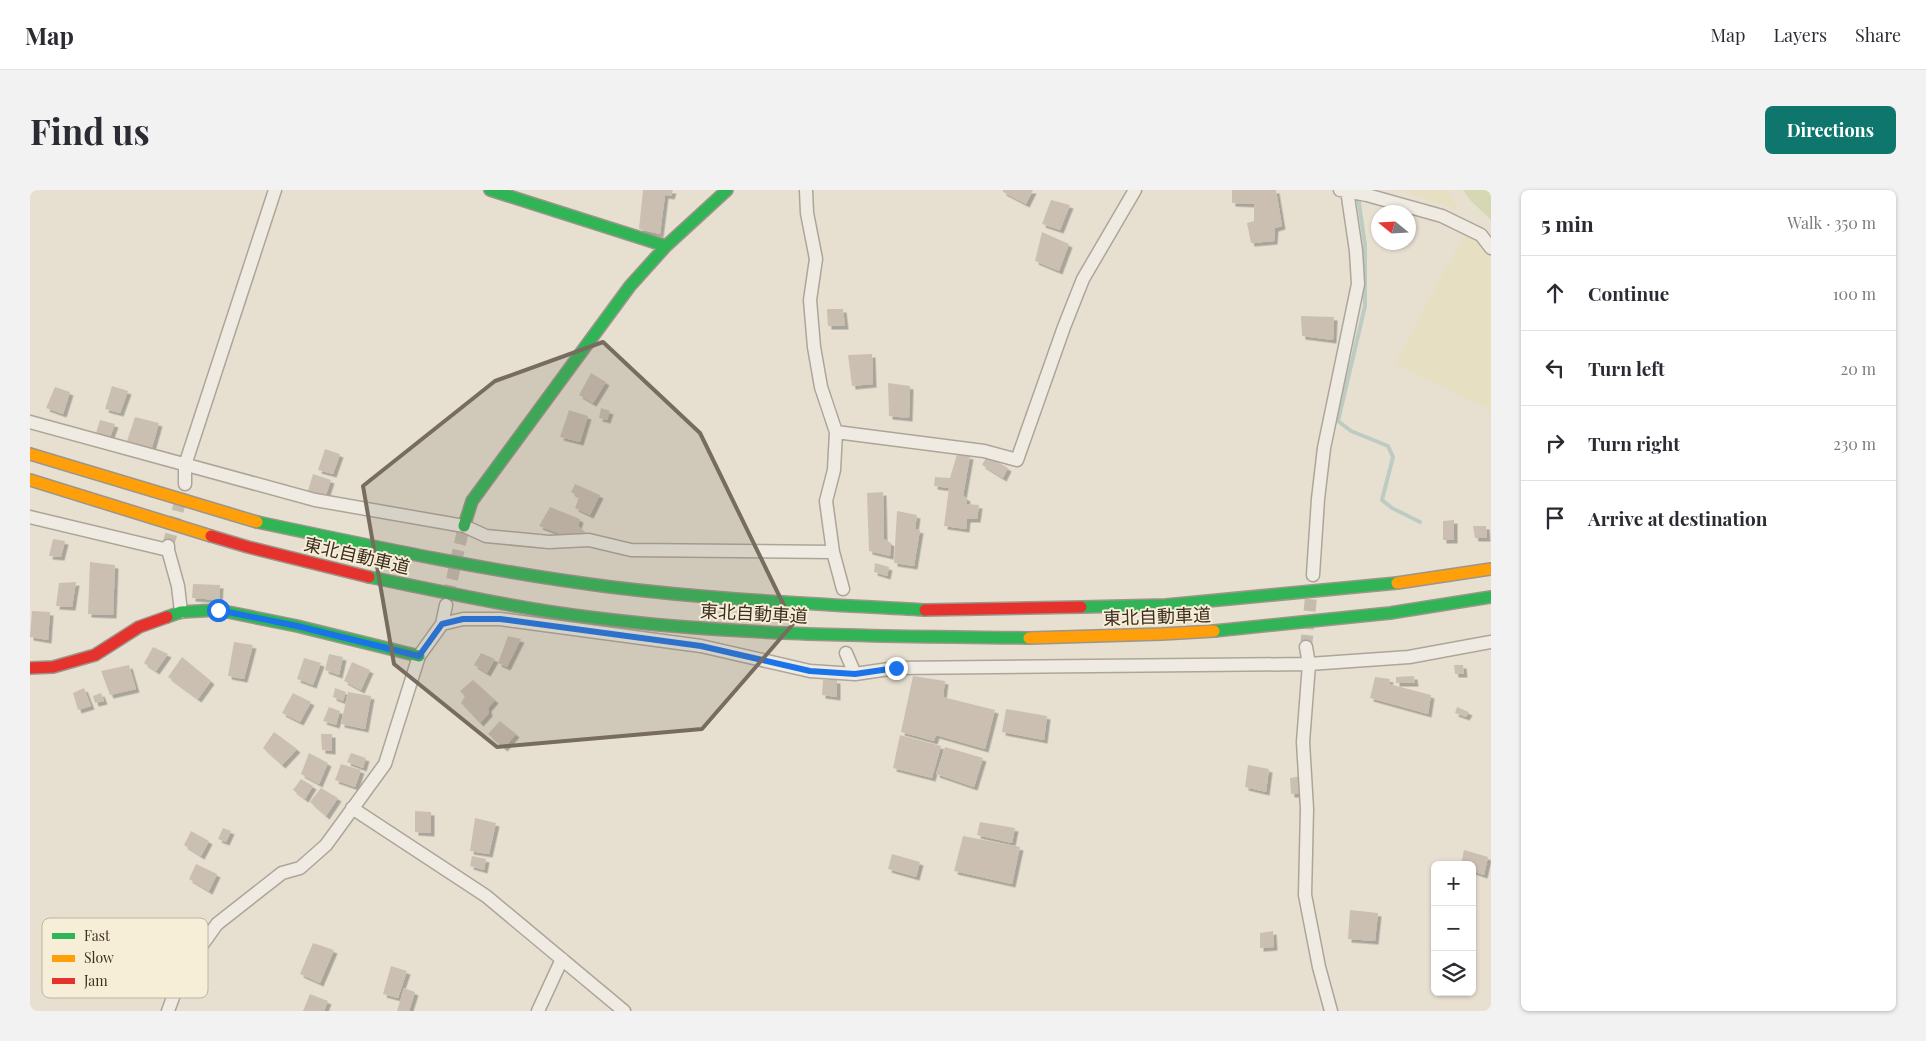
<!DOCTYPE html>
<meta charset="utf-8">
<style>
body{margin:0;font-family:"Playfair Display","Noto Sans JP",serif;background:#f2f2f3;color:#2b2b33}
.controls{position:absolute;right:15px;bottom:15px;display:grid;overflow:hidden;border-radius:8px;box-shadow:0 1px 4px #0004}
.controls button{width:45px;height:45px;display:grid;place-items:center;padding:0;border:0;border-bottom:1px solid #e1e1e2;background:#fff;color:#2b2b33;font:25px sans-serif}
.compass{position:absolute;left:1341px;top:15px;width:45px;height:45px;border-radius:50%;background:#fff;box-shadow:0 1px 4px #0004;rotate:288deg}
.stop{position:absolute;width:15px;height:15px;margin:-11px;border:4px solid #1a73e8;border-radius:50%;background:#fff}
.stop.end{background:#1a73e8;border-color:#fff;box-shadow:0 1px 5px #0008}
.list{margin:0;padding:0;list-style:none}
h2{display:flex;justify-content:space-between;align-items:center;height:65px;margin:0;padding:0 20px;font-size:21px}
h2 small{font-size:16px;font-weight:400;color:#7c7c81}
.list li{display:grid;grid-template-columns:32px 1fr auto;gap:15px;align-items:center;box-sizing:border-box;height:75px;padding:0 20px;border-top:1px solid #e1e1e2}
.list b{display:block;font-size:19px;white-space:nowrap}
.list em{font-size:16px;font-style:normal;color:#7c7c81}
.icon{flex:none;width:28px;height:28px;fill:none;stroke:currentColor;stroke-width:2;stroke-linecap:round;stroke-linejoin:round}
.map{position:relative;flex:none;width:1461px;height:821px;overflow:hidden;border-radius:8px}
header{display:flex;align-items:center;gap:30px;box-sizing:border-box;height:70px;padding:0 25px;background:#fff;border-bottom:1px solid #e1e1e2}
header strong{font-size:24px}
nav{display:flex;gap:28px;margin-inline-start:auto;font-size:18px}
.intro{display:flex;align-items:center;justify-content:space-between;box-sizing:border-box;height:120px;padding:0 30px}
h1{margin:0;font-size:35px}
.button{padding:12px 22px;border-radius:8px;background:#0f766e;color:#fff;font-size:18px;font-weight:700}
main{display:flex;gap:30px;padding:0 30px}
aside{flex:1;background:#fff;border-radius:8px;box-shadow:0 1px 4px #0004}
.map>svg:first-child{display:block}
.farmland{fill:#e6dfc2}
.green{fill:#d6d7b3}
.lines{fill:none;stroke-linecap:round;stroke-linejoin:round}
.stream{stroke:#bcccc2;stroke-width:4}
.building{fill:#cbbfb2;filter:url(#shadow)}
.street-tunnel{stroke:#c5bcae;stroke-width:12;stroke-dasharray:12 6;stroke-linecap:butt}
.street-casing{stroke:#ada599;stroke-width:15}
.fast-casing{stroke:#9c958a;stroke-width:14}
.slow-casing{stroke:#9c958a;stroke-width:14}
.jam-casing{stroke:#9c958a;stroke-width:14}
.street{stroke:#efebe3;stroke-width:12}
.fast{stroke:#30b455;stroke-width:11}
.slow{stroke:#ff9f0a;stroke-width:11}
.jam{stroke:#e5322d;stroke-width:11}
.route{stroke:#1a73e8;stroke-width:6}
.marked{fill:#786c5e;fill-opacity:0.2;stroke:#786c5e;stroke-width:4;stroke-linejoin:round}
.labels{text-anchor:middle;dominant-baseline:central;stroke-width:4;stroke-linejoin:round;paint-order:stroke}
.street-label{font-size:18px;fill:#3d2e20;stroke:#f7eed8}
.key{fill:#f7eed8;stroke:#bfb4a1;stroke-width:1}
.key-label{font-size:14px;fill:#3d2e20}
</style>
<header>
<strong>Map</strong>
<nav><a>Map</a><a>Layers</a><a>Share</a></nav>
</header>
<div class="intro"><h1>Find us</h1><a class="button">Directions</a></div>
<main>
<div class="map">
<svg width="1461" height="821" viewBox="0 0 1461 821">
<defs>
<filter id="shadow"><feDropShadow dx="3.5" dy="3.5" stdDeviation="0" flood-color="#0004"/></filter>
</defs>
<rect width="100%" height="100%" fill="#e7e0d1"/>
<path class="farmland" d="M1368,0h49l12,20z
M1434,44l14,6 13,17v156l-4,-5 -92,-44z"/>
<path class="green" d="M1433,0h28v30l-21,-20z"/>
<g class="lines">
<path class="stream" d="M1328,6l7,49v61l-27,115 13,10 37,15 5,11 -11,43 10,8 28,14"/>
</g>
<path class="building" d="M613,0h30l-2,6 -6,-1 -5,39 -21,-5z
M973,0h30l-7,14 -23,-12z
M1202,0h44l6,36 -7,2 -1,13 -23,2 -4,-20 7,-2v-17l-22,-1z
M1021,10l19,5 -10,25 -18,-6z
M1012,42l27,12 -10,27 -24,-10z
M797,119h16l2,17h-17z
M1271,126l33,1 -1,23 -31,-4z
M842,164l1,30 -21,2 -4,-31z
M561,183l15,9 -13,21 -14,-8z
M858,193l22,3 -1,32 -20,-2z
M82,196l16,5 -8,22 -15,-4z
M25,197l15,5 -7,22 -17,-6z
M571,218l9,3 -3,9 -8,-2z
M539,220l19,6 -8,26 -20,-5z
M105,227l24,6 -8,28 -25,-7z
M70,230l15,4 -6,16 -14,-4z
M295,259l15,5 -7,20 -15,-4z
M927,264l13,2 -7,40 4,2 -1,6 13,1 -2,14h-10l-1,10 -22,-3 5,-38 -15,-2 1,-9 15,1z
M957,266l21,12 -5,10 -21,-13z
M283,284l18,6 -6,18 -17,-7z
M545,294l25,11 -10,20 -15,-7 4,-11 -8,-5z
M853,302l1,47 7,4 -1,13 -21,-5 -2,-58z
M520,317l30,12 -2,7 8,7 -2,4 -12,1 -33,-12z
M867,321l20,4 -2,14 5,1 -6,36 -20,-3z
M1424,330v20h-11v-19z
M1443,336h13l1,12h-12z
M23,349l12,2 -4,16 -12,-1z
M60,372l25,3 -2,50 -25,-1z
M845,373l14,4 -2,9 -13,-4z
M46,392l-4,25 -16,-1 3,-23z
M163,394l27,1 -1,15 -27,-2z
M2,421l18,1 -2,28 -18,-3z
M478,446l13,3 -14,28 -9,-4z
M204,452l19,3 -9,34 -16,-3z
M123,457l15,7 -12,17 -12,-8z
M451,463l14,6 -8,14 -13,-8z
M299,464l14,3 -4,18 -14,-5z
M152,467l29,24 -13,18 -30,-22z
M274,468l17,5 -8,22 -16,-6z
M322,472l18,8 -9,20 -17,-9z
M99,475l7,24 -26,6 -9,-24z
M1424,475h9l1,9h-9z
M883,486l32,5 -2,16 52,13 -10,39 -49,-14 -2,6 -33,-9z
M1384,486l1,7h-19v-6z
M1345,487l15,2 -1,5 42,11 -3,19 -58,-16z
M443,490l22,20 -7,8 1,5 -9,10 -19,-20 4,-7 -5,-5z
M793,490h14v17l-15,-2z
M54,498l7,18 -13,4 -5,-17z
M305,498l11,4 -3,9 -10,-4z
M318,502l23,4 -6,33 -24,-5z
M71,503l3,8 -9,2 -2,-7z
M263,503l18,9 -11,20 -18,-9z
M299,517l11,4 -4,14 -13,-4z
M1427,517l12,5 -3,5 -11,-4z
M976,519l41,7 -3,24 -42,-8z
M470,531l16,13 -12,14 -16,-14z
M244,542l23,17 -15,16 -19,-17z
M291,544h11v17l-10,-1z
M870,545l41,11 -9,32 -39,-10z
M915,557l38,11 -9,29 -38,-13z
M279,563l19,10 -9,21 -18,-10z
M321,563l15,5 -3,10 -16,-6z
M311,574l20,6 -6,17 -20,-7z
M1218,575l21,4 -3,23 -21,-5z
M1272,586l1,18h-12l-1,-16z
M271,589l12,7 -8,13 -12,-9z
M291,598l17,10 -12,18 -16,-14z
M385,621l16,1v21l-16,-1z
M445,628l21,5 -7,31 -19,-3z
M950,632l35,6 -3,15 -35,-8z
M193,638l8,3 -5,11 -8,-3z
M161,641l18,10 -8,15 -17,-11z
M933,646l57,11 -8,37 -58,-13z
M1434,660l24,7 -4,18 -12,-4v-6h-11z
M862,664l28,8 -4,15 -28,-8z
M442,666l14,3 -2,11 -14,-4z
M166,674l21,10 -8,17 -20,-12z
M1320,720l28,3 -3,28 -27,-2z
M1243,741l1,16 -14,1v-15z
M283,753l21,7 -14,33 -20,-9z
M361,776l16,5 -9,27 -15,-4z
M374,798l11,4 -6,19h-12z
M280,804l18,7 -4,10h-21z"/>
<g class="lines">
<path class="street-tunnel" d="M138,356l14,-51
M418,407l16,-71
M1276,457l6,-60"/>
<g class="street-casing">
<path id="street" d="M776,0l1,23 9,46 -6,41 4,47 7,40 15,45 -2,38 -8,31 7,51 10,37
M1310,0l27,5 75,21 39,19 10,13
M0,232l285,78 149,26 22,10 63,6 40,-2 42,10 202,2
M806,242l148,19 33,9 47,-133 19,-48 52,-89
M155,294v-19l90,-275
M0,327l138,33v-4
M138,360l10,36 3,26
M1283,385l5,-76 6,-51 34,-164 -2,-33 -9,-61
M412,434l21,-5h37l201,27 109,25 45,3 41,-6 413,-4 100,-7 82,-15
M1276,457l3,17 -6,78 4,67 -2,86 14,72 12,44
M816,463l9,21
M322,618l134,88 138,115
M138,821l14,-38 35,-49 65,-51 18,-5 26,-23 59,-81 34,-108 23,-32 4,-19
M508,821l24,-52"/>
</g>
<g class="fast-casing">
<path id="fast" d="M460,0l176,56
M227,332c118,25 235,50 354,65 105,13 210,17 314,23
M434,336l8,-25 158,-215 36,-40 61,-56
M339,387c75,15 151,32 227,41 144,18 288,18 433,20
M1051,417l85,-2 231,-22
M137,427l14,-5 37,-2 79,16 122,30
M1184,441l176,-18 101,-16"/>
</g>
<g class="slow-casing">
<path id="slow" d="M0,264l227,68
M0,290l181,56
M1367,393l94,-14
M999,448l133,-4 52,-3"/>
</g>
<g class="jam-casing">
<path id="jam" d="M181,346l37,11 121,30
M895,420l156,-3
M0,478l23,-1 42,-12 44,-28 28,-10"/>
</g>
<use href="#street" class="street"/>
<use href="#fast" class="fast"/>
<use href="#slow" class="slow"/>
<use href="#jam" class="jam"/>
</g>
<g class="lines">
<path class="route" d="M188,420l79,16 122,30 23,-32 21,-5h37l201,27 109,25 45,3 41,-6"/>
</g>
<path class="marked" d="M573,152l97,91 93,191 -91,105 -205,18 -103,-83 -31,-178 132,-105z"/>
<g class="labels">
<g class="street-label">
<text transform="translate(327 365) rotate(13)">東北自動車道</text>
<text transform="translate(724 423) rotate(3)">東北自動車道</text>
<text transform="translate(1127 426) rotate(-2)">東北自動車道</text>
</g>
</g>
<rect x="12" y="728" width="166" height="80" rx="8" class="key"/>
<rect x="22" y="743" width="23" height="6" fill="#30b455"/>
<rect x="22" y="765" width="23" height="7" fill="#ff9f0a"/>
<rect x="22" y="788" width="23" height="6" fill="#e5322d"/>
<g class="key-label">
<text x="54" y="751">Fast</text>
<text x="54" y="773">Slow</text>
<text x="54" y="796">Jam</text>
</g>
</svg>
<div class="controls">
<button>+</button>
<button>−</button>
<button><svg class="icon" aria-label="layers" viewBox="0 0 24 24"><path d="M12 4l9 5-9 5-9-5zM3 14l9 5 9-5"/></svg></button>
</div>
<svg class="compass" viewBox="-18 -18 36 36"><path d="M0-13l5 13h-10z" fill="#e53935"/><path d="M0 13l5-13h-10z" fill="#7c7c81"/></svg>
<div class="stop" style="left:188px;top:420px"></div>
<div class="stop end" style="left:866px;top:478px"></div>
</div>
<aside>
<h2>5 min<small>Walk · 350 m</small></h2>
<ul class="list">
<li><svg class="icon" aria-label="ahead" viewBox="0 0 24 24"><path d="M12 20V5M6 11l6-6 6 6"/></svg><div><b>Continue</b></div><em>100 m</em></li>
<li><svg class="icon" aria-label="left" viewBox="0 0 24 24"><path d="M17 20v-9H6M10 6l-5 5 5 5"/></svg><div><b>Turn left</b></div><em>20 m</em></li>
<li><svg class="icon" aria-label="right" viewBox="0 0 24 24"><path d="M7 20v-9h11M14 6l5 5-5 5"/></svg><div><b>Turn right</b></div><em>230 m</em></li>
<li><svg class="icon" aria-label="arrive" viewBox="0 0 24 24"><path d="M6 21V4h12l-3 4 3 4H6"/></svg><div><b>Arrive at destination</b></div></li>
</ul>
</aside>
</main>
